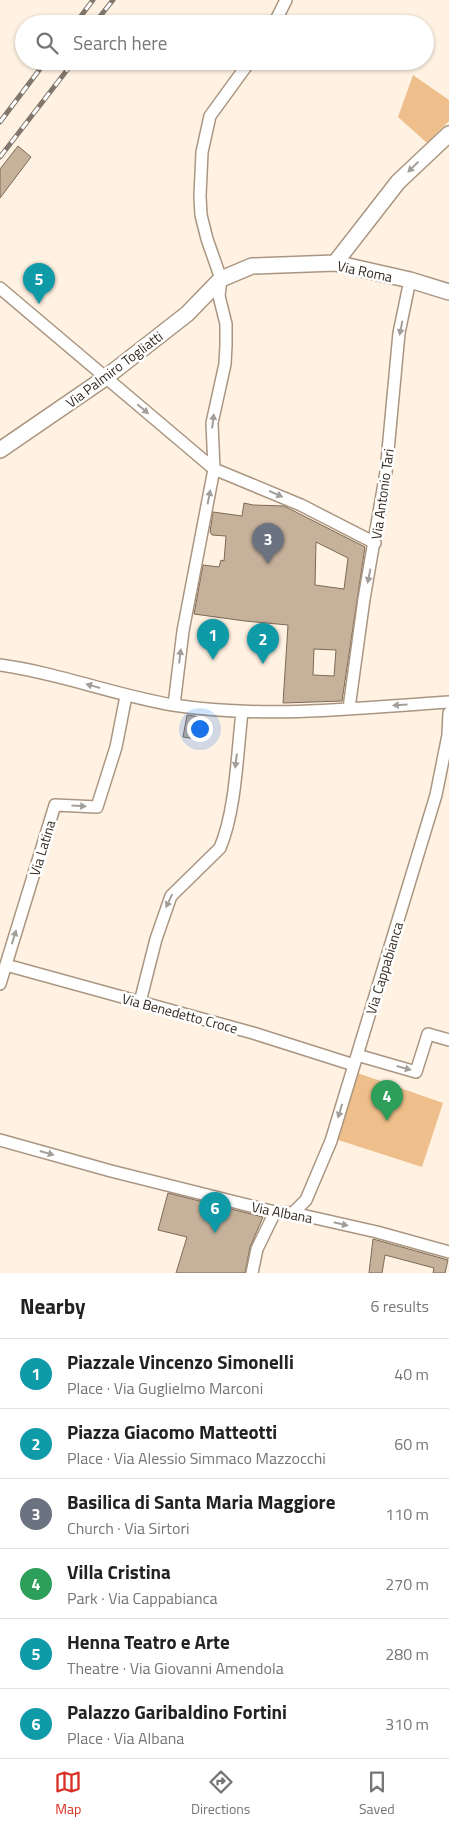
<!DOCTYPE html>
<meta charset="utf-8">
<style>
body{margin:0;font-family:"Titillium Web",sans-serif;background:#f6f6f6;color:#222}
.you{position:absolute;left:199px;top:728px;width:18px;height:18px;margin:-12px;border:4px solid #fff;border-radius:50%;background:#1a73e8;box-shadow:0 0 0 8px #1a73e833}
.badge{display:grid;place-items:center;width:32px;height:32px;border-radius:50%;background:#d93025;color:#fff;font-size:16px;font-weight:700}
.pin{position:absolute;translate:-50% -41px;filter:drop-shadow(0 1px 2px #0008)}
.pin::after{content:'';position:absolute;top:26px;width:18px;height:15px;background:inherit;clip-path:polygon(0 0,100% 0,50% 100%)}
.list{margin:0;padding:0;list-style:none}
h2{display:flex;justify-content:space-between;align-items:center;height:65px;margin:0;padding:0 20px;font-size:21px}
h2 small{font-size:16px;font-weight:400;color:#767676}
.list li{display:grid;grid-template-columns:32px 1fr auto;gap:15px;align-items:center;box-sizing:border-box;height:70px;padding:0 20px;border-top:1px solid #e0e0e0}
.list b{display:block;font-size:19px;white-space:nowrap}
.list p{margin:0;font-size:16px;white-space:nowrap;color:#767676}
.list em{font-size:16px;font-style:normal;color:#767676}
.icon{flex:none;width:28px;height:28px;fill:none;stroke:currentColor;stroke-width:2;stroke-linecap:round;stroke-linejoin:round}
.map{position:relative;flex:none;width:449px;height:1273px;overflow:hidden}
.search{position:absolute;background:#fff;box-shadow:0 1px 4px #0004;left:15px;right:15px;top:15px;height:55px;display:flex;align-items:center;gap:12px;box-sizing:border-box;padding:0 18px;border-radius:28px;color:#767676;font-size:19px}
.sheet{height:485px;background:#fff}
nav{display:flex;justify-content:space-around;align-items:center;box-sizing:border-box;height:70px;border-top:1px solid #e0e0e0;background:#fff;font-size:14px;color:#767676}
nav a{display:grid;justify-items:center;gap:2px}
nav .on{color:#d93025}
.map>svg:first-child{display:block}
.green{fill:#efbf8b}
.building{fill:#c6b19b;stroke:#7d6a55;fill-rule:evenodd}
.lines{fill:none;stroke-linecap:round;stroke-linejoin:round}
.street-casing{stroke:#aa9680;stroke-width:14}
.secondary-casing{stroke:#aa9680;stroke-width:18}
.street{stroke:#fff;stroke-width:11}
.secondary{stroke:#fff;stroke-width:15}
.rail-casing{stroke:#81776c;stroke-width:5}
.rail{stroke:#fff;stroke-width:3;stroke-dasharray:9;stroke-linecap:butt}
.oneway{fill:#a29f9b}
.labels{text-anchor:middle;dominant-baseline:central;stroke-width:5;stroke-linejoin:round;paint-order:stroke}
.street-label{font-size:14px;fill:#312920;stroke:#fff}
</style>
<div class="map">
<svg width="449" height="1273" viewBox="0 0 449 1273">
<rect width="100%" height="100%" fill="#fff2e3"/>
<path class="green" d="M413,75l36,25v21l-22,22 -29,-26z
M352,1071l91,32 -21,64 -90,-29z"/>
<path class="building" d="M18,146l13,11 -31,41v-29z
M244,503l9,2 31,1 81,41 -23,154 -59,2 5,-78 -43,-4 -51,-7 9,-49 16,2 2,-7 3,1 2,-25 -14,-1 -2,-3 3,-20 29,4zM316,542l32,16 -4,31 -29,-4zM314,649l22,1 -2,26 -21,-1z
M187,715l19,3 -3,22 -20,-3z
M168,1193l95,24 -13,30 -5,26h-69l11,-36 -29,-7z
M373,1239l75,21 -3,13h-12l1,-5 -49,-13 -3,18h-13z"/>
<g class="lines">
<g class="street-casing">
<path id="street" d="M274,24l12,-24
M0,288l214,181 87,36 74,38
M0,665c59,8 114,30 173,40 91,14 184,3 276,-3
M174,705l9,-74 31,-162 -2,-46 13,-59 1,-19v-21l-7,-28 2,-17 -14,-40 -6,-24 -1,-19 2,-44 8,-36 40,-55
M349,708l15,-109 22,-127 13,-139 11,-53
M6,965l247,68 101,32
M0,984l55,-179 42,2 19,-60 10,-51
M140,1002l16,-63 15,-43 49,-48c16,-38 17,-94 22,-136
M357,1055l59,17 12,-38 21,6
M0,1140l111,31 164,41 18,1 84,19 72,20
M293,1213l13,-13 25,-59 105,-346 12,-60 1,-22
M252,1273l5,-24 18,-37"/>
</g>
<g class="secondary-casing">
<path id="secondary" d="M335,263l63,-81 51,-48
M0,450l105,-72 82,-64 34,-35 31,-13 83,-3 75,17 39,12"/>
</g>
<use href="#street" class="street"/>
<use href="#secondary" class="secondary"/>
<g class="rail-casing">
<path id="rail" d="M75,24l18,-24
M94,24l19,-24
M0,122l46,-61
M0,157l74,-96"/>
</g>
<use href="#rail" class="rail"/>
</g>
<defs><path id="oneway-solid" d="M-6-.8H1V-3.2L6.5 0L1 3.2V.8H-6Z" transform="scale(1.25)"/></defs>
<g class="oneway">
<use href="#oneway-solid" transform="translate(413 167) rotate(135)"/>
<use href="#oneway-solid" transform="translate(401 328) rotate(101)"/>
<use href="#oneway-solid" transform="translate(143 409) rotate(40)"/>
<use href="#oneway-solid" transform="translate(213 421) rotate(-83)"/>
<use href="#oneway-solid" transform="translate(276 494) rotate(24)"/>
<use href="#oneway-solid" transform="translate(209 497) rotate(-79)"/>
<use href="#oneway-solid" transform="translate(369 576) rotate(101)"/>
<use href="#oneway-solid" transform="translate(180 656) rotate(-83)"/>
<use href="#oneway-solid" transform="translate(93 686) rotate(-164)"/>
<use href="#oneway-solid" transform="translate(400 705) rotate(176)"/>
<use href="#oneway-solid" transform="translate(236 761) rotate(97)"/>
<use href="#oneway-solid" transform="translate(79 806) rotate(3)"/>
<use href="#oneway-solid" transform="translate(169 901) rotate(116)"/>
<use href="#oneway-solid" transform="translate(14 937) rotate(-73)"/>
<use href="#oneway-solid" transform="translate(404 1068) rotate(16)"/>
<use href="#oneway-solid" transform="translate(340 1111) rotate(107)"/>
<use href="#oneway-solid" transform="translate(47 1153) rotate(16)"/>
<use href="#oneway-solid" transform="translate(341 1224) rotate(13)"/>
</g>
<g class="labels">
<g class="street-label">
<text transform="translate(365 271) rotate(12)">Via Roma</text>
<text transform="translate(114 369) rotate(-37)">Via Palmiro Togliatti</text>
<text transform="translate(382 494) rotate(-82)">Via Antonio Tari</text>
<text transform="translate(42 848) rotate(-73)">Via Latina</text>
<text transform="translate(384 968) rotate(-73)">Via Cappabianca</text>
<text transform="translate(180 1013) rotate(15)">Via Benedetto Croce</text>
<text transform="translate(282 1212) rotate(11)">Via Albana</text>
</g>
</g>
</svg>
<div class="you"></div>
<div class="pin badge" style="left:213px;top:660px;background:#0f9aa8">1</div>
<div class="pin badge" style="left:263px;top:664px;background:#0f9aa8">2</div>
<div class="pin badge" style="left:268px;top:564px;background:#6b7280">3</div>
<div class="pin badge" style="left:387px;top:1121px;background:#2e9e5b">4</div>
<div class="pin badge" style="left:39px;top:304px;background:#0f9aa8">5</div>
<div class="pin badge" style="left:215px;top:1233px;background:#0f9aa8">6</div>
<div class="search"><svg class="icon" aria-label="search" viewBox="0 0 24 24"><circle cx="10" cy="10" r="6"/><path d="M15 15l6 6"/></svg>Search here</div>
</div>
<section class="sheet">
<h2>Nearby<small>6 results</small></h2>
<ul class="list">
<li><span class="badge" style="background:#0f9aa8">1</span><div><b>Piazzale Vincenzo Simonelli</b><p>Place · Via Guglielmo Marconi</p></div><em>40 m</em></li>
<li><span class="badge" style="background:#0f9aa8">2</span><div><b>Piazza Giacomo Matteotti</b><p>Place · Via Alessio Simmaco Mazzocchi</p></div><em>60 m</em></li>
<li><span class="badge" style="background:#6b7280">3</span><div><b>Basilica di Santa Maria Maggiore</b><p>Church · Via Sirtori</p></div><em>110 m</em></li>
<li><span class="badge" style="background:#2e9e5b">4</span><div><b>Villa Cristina</b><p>Park · Via Cappabianca</p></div><em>270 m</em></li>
<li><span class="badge" style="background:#0f9aa8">5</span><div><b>Henna Teatro e Arte</b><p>Theatre · Via Giovanni Amendola</p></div><em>280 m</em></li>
<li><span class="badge" style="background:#0f9aa8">6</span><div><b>Palazzo Garibaldino Fortini</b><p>Place · Via Albana</p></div><em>310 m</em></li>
</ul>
</section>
<nav>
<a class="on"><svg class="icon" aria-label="map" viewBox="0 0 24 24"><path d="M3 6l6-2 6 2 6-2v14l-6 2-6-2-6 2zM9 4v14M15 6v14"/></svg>Map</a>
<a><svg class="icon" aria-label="directions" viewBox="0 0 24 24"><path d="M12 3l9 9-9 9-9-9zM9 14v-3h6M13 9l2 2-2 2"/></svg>Directions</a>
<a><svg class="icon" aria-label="saved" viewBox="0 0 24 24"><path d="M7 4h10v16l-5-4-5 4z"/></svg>Saved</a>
</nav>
